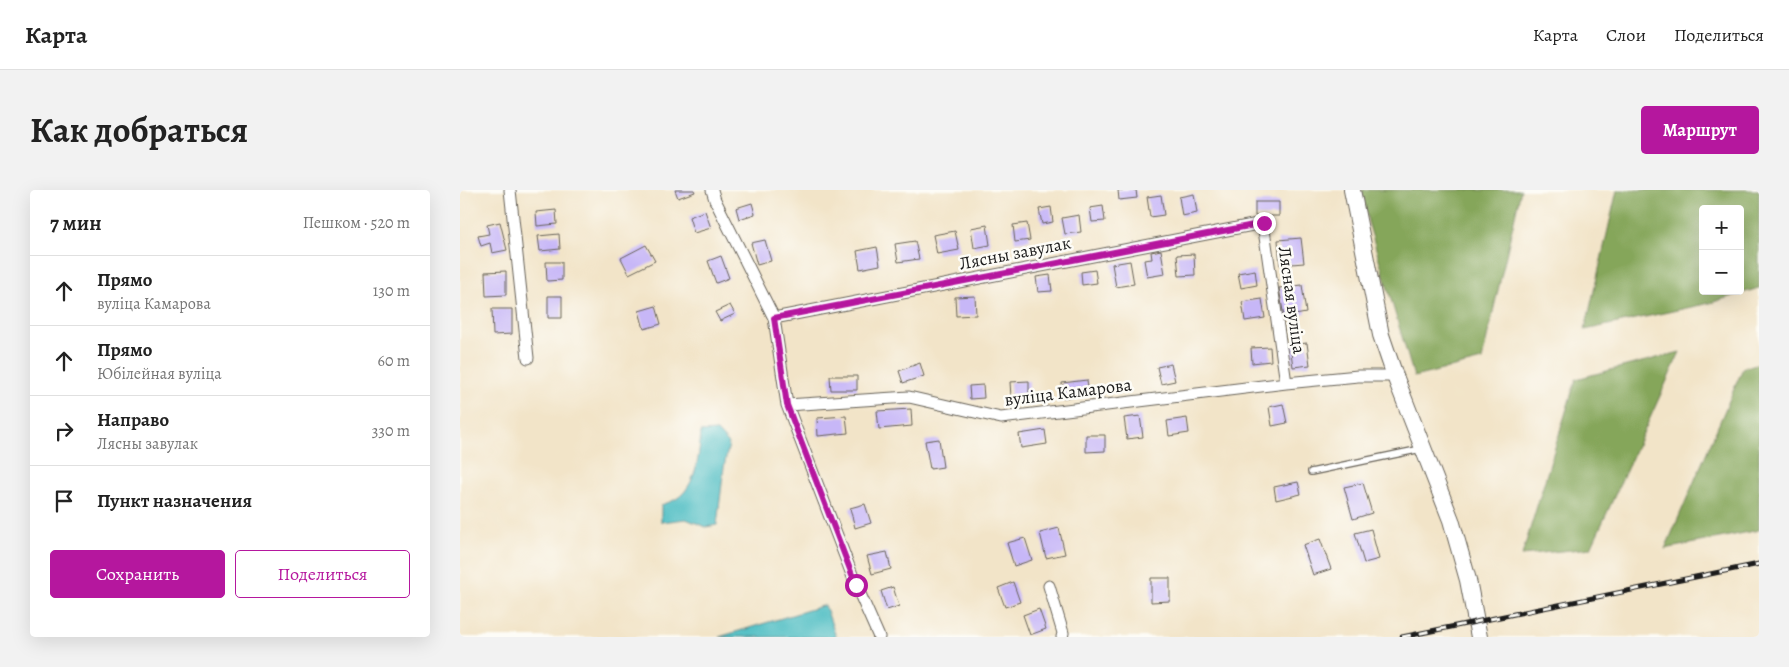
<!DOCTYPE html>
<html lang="ru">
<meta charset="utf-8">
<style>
body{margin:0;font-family:Alegreya,serif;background:#f2f2f2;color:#222}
.controls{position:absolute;right:15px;top:15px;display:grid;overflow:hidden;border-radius:5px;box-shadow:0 5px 20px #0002}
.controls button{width:45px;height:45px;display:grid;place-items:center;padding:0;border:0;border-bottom:1px solid #e0e0e0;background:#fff;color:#222;font:25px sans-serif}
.stop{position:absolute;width:15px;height:15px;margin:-11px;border:4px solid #b5179e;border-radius:50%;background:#fff}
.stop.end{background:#b5179e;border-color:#fff;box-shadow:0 1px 5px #0008}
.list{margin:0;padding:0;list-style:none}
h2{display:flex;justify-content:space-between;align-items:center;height:65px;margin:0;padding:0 20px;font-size:21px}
h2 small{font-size:16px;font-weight:400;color:#767676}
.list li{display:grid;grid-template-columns:32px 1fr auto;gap:15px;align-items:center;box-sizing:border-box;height:70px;padding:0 20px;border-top:1px solid #e0e0e0}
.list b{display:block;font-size:19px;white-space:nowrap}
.list p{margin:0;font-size:16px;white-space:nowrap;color:#767676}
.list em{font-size:16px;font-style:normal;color:#767676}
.actions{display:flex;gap:10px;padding:15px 20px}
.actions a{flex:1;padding:11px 0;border:1px solid #b5179e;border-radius:5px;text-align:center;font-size:18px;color:#b5179e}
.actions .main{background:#b5179e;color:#fff}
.icon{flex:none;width:28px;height:28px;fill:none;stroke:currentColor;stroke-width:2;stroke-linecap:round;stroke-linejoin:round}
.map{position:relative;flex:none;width:1299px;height:447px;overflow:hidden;border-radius:5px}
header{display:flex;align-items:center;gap:30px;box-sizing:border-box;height:70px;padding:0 25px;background:#fff;border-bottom:1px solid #e0e0e0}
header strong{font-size:24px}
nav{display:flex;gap:28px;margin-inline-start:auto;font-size:18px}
.intro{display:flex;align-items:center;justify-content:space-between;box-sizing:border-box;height:120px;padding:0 30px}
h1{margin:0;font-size:35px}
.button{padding:12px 22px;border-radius:5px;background:#b5179e;color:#fff;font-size:18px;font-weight:700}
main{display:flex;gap:30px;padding:0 30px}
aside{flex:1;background:#fff;border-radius:5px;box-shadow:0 5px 20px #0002}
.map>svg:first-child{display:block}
.forest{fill:#85a65a;stroke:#50613b;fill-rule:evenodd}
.water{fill:#4ebdc3;stroke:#356c70}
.building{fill:#c7b7f7}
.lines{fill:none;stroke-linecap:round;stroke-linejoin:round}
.service-casing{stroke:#676258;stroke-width:8}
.minor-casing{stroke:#676258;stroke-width:13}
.secondary-casing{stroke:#676258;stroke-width:18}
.service{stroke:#fff;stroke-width:5.5}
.minor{stroke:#fff;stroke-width:11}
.secondary{stroke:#fff;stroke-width:16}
.rail-casing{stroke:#1c1c1c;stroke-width:5}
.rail{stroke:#fdfcf7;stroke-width:3;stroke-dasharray:9;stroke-linecap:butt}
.route{stroke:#b5179e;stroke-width:6}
.labels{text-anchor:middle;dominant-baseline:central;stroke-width:5;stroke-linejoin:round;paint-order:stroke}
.street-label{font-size:18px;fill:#1c1c1c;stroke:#fdfcf7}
</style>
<header>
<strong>Карта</strong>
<nav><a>Карта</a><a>Слои</a><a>Поделиться</a></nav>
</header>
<div class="intro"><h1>Как добраться</h1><a class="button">Маршрут</a></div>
<main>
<aside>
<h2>7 мин<small>Пешком · 520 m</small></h2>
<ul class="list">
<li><svg class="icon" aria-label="ahead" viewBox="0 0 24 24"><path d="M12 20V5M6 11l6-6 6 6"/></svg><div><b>Прямо</b><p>вуліца Камарова</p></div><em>130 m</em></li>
<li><svg class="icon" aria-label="ahead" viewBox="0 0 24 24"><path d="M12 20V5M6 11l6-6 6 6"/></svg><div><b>Прямо</b><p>Юбілейная вуліца</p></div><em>60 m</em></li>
<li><svg class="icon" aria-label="right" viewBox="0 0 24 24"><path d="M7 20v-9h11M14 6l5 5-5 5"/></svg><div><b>Направо</b><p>Лясны завулак</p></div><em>330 m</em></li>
<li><svg class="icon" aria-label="arrive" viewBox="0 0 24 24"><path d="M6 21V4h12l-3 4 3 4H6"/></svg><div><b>Пункт назначения</b></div></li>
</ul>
<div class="actions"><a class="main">Сохранить</a><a>Поделиться</a></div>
</aside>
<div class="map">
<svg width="1299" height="447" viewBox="0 0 1299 447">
<rect width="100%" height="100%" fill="#fdfcf7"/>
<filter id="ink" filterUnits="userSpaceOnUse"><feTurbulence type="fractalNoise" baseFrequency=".02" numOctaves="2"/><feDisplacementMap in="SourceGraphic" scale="10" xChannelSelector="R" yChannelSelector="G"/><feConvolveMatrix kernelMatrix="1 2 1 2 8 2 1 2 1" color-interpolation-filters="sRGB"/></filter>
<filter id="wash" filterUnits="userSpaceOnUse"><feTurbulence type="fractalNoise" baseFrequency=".0096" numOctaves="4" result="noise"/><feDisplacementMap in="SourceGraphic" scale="20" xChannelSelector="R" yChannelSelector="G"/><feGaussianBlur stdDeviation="1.12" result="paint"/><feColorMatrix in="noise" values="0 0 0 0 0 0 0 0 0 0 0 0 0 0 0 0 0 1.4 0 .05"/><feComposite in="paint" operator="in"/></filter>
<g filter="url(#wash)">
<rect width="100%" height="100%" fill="#f2e4c8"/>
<path class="forest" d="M902,0h159l-39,170 -68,17 -46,-155z
M1157,0h142v98l-49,15 -125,27zM1243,19h37v82h-37z
M1220,162l-89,196 -69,7 54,-176z
M1299,173v167l-94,19 78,-181z"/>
<path class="water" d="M257,241l12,13 -5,23 -7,58 -11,2 -20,-8 -25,3v-17c5,-2 10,-3 15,-6 21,-13 23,-45 25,-67z
M365,415l11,32h-117z"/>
<g id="blocks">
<path class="building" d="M215,0h19l1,2 -17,6z
M658,0h18l1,8 -18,2z
M734,4l3,19 -15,3 -3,-19z
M701,5l3,20 -14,2 -3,-20z
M795,12h24v14h-24z
M292,13l3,11 -16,5 -3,-11z
M643,16l2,15 -13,1 -2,-14z
M591,17l2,15 -11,2 -3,-15z
M96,20l1,14 -20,2 -1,-14z
M245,21l6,17 -17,5 -5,-16z
M619,25l2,17 -16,2 -3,-16z
M40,32l7,28 -15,3 -2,-10 -9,3 -3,-10 11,-2 -2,-9z
M567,33l3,17 -15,2 -2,-17z
M527,35l3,20 -16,3 -3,-20z
M495,41l4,19 -22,4 -4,-19z
M99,44l1,15 -20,2 -2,-15z
M841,48l3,25 -24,2 -2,-25z
M305,50l6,21 -14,4 -6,-22z
M455,51l4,18 -21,3 -3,-18z
M186,55l9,16 -26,13 -8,-16z
M417,57l3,18 -20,4 -3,-18z
M701,60l4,24 -18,3 -3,-17 8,-1 -1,-7z
M734,64l1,21 -16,1 -2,-21z
M261,66l8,22 -13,5 -8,-22z
M670,71l4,23 -18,3 -4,-23z
M86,72h16v18l-15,1z
M635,80l2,13 -15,2 -1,-13z
M795,80l2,15 -16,3 -3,-15z
M46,81v24l-20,1 -1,-24z
M590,85l2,16 -14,1 -2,-15z
M842,95l4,28 -22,4 -5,-29z
M88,106h14v22h-14z
M515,106l1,19 -20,1 -1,-19z
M802,109l3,19 -20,3 -3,-19z
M270,115l5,9 -15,7 -5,-9z
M196,116l5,18 -17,5 -5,-18z
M32,119h20v25l-19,1z
M847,153l3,22 -17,2 -3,-22z
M810,157l1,14 -19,2 -1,-15z
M460,173l4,13 -21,7 -4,-12z
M711,174l4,17 -14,3 -4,-17z
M370,186h27v14h-26z
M627,190l2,15 -26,3 -1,-15z
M569,191v16h-18l-1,-15z
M523,195l1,13 -14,1 -1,-13z
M823,214l4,19 -15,3 -3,-19z
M451,219l1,17 -33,3 -2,-18z
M386,226l2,17 -30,3 -1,-18z
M680,226l3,21 -16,2 -3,-21z
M727,228l2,15 -20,3 -2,-15z
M585,240l2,14 -26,4 -2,-14z
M626,245h19v16l-19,1z
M479,249l4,28 -13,2 -5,-28z
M838,292l3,12 -25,6 -2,-13z
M903,293l9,30 -19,6 -9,-32z
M405,314l6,19 -16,5 -5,-20z
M599,338l6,26 -19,4 -6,-25z
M911,339l8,30 -15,4 -9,-30z
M565,348l7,22 -18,6 -7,-23z
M860,349l11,30 -18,6 -10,-30z
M427,362l4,17 -19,5 -5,-18z
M691,388h19v23l-19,1z
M553,392l7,20 -15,5 -7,-19z
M433,397l6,19 -12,4 -6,-19z
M579,419l7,20 -16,6 -7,-20z"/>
</g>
</g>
<g filter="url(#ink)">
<use href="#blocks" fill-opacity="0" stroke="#676258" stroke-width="1"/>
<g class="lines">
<g class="service-casing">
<path id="service" d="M851,282l110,-23"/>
</g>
<g class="minor-casing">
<path id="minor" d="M50,0l18,168
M252,0l3,10 59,118 13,87 69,180 23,52
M314,128l489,-95 23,160
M327,215l122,-8 92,21 285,-35 72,-7h37
M589,396l14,47 -1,4"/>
</g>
<g class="secondary-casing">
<path id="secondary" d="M892,0l29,145 14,41 56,144 17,60 11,57"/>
</g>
<use href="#service" class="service"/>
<use href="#minor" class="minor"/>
<use href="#secondary" class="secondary"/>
<g class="rail-casing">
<path id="rail" d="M942,447l357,-73"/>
</g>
<use href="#rail" class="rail"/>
</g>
</g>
<g class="lines" filter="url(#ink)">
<path class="route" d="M396,395l-69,-180 -13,-87 490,-95"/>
</g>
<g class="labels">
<g class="street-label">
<text transform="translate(555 63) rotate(-11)">Лясны завулак</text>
<text transform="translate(832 110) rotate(82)">Лясная вуліца</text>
<text transform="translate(608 202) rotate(-7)">вуліца Камарова</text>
</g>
</g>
</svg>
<div class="controls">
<button>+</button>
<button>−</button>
</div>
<div class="stop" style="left:396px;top:395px"></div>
<div class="stop end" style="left:804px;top:33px"></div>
</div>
</main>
